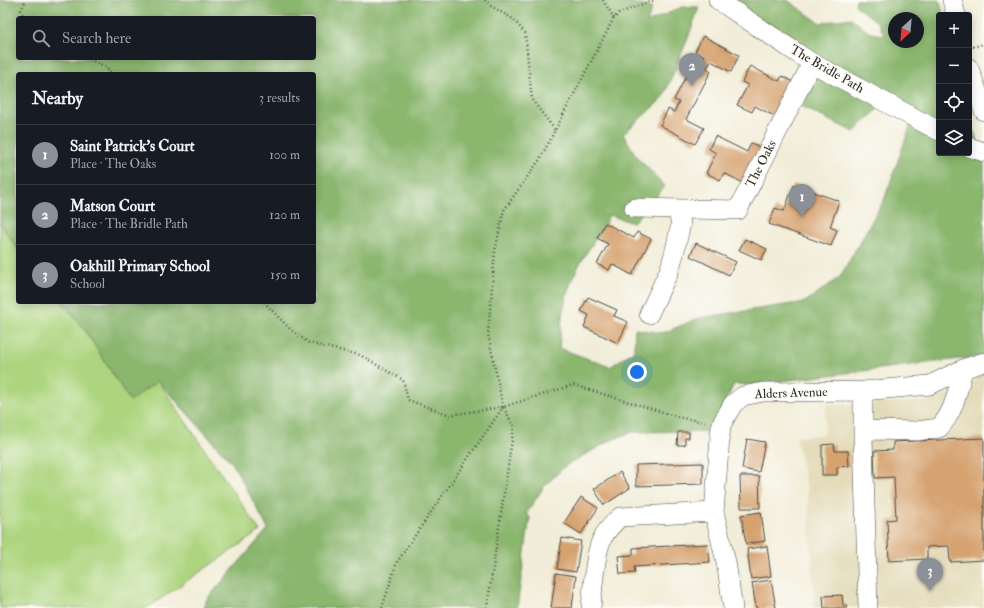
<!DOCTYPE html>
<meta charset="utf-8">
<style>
body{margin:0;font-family:"IM FELL Double Pica",serif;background:#20242c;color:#f1f3f6}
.controls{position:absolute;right:12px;top:12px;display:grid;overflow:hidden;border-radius:4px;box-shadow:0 2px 10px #0003}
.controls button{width:36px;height:36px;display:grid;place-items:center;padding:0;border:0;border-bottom:1px solid #363941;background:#171b24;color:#f1f3f6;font:20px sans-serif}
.compass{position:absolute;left:888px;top:12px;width:36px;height:36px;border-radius:50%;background:#171b24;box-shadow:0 2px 10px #0003;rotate:206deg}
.you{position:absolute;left:637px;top:372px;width:14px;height:14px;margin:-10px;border:3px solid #fff;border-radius:50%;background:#1a73e8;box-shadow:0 0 0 6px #1a73e833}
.badge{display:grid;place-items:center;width:26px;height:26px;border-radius:50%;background:#8c9099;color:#fff;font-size:13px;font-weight:700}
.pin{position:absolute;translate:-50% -33px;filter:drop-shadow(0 1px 2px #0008)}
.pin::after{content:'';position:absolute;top:21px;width:14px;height:12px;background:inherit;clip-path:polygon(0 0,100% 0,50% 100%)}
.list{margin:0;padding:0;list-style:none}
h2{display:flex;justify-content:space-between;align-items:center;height:52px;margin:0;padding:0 16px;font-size:17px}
h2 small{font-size:13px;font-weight:400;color:#9ea1a6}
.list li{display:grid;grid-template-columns:26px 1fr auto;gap:12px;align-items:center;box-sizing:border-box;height:60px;padding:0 16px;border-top:1px solid #363941}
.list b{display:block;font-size:15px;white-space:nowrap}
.list p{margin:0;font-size:13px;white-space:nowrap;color:#9ea1a6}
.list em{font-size:13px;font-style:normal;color:#9ea1a6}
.icon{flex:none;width:22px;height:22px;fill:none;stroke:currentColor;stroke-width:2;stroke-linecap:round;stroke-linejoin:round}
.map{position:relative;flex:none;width:984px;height:608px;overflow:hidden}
.search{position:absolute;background:#171b24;box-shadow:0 2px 10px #0003;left:16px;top:16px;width:300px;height:44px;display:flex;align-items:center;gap:10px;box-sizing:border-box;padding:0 14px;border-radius:4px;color:#9ea1a6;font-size:15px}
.panel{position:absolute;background:#171b24;box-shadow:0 2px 10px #0003;left:16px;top:72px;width:300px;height:232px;border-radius:4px}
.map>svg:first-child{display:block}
.built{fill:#e4dbba}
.green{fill:#add57f;stroke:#6c8055}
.forest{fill:#8ab66e;stroke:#5a704c;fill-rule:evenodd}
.building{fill:#d5a26f}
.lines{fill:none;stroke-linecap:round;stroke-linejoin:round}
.minor-casing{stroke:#494845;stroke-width:20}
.path{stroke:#494845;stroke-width:2.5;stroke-dasharray:1 3;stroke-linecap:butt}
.minor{stroke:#fff;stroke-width:19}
.labels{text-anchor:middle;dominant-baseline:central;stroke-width:4;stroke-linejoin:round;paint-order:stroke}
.street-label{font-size:13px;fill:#2b2b2b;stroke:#fdfcf7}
</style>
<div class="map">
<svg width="984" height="608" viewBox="0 0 984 608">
<rect width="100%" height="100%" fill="#fdfcf7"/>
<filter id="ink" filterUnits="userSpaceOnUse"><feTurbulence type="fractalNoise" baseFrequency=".025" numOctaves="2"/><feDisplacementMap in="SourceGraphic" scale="8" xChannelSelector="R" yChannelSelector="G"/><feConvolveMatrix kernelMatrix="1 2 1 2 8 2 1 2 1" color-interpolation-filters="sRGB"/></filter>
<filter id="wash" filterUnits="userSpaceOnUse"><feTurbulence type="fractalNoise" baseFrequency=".012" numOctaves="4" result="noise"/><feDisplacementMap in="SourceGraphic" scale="16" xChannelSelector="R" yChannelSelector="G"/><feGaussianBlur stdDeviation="0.9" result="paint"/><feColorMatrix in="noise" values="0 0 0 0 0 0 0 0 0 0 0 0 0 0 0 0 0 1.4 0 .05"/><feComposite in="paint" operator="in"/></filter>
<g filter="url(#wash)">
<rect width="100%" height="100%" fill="#f1edd8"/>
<path class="built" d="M984,375v233h-169l-8,-120 -11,-51 28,-2 3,-30 94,-3 37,-11 22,-15z"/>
<path class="green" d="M0,220l18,23v59h45l95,79 102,150 -113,77h-147z"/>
<path class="forest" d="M0,0h629l-1,2 24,6 -5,15 35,-16h17l-11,31 -25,60 -40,36 14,23 28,29 -32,37 -24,-8c-9,20 -23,36 -33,56 -12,23 -15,51 -17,77l51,19 24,-16 1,-22 28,4 36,-15 106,-16 35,-25 44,-77 27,-76 -20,-28 -37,36 -52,-25 17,-35 -94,-72h62l33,23 31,-5 17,14 17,4 -8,-14 -22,-17 1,-5h84l3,15h-4v138h30v-37l15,46v194l-235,29 -15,-1 -23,47 -79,1 -23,9 -44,25 -22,22 -17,26 4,3 -13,91h-313l3,-9 61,-70 -35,-65 -75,-83 -28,20 -46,-72 -22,-27h252v-228h-296v176l-18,-26zM18,18h296v40h-296zM894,18h24v24h-24z"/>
<g id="blocks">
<path class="building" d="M703,36l36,19 -8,17 -20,-11 -4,7 4,3 -25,48 18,9 -9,16 -35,-19 8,-16 6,3 5,-10 -5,-2 19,-38 6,3 5,-9 -9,-4z
M750,66l29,15 3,-5 13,7 -19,34 -21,-11 -3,6 -15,-7 11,-20 -6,-3z
M715,136l32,16 4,-9 12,6 -18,35 -21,-11 -4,7 -14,-7 10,-20 -7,-4z
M794,185l45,16 -9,26 7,3 -6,16 -62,-22 6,-16 9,3z
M605,223l29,15 3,-6 14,7 -19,36 -20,-11 -3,6 -12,-6 11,-20 -11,-6z
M745,239l22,10 -6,11 -22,-10z
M696,243l40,19 -7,13 -39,-19z
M588,297l29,13 -3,6 14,6 -10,21 -34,-16 5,-12 -8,-4z
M678,432h11v6h-4v7h-8z
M984,438v122l-34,2 -1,-16 -22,1v12l-38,2 -2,-41 9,-1 -2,-42 -19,1 -1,-27 19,-1v-8z
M747,439l18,3 -6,30 -17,-3z
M834,444l1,7h13l1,15 -12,1v8h-15v-30z
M703,463v21l-67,2v-21z
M620,472l10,16 -26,17 -10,-16z
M740,476h19l1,32h-19z
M581,497l17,11 -17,26 -17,-11z
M761,512l4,29 -19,3 -5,-29z
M562,538l19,3 -5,31 -19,-3z
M708,544l2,18 -76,5 1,6 -15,1 -2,-18 15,-1v-7z
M767,546l4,30 -20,3 -4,-30z
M556,573l20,3 -4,32h-21z
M771,580l5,28h-20l-4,-25z
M842,595l1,10h4v3h-23l-1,-12z"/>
</g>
</g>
<g filter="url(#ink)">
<use href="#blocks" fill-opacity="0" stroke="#494845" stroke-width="1"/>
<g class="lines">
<g class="minor-casing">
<path id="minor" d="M718,0l94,63 127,68
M952,0l4,15
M969,68l15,43
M969,147l15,5
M634,208l104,2 74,-147
M649,314l20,-43 5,-17 7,-30 -4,-15
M863,391v46
M591,608c2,-19 3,-52 11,-69 4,-9 12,-16 18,-22l94,-5
M733,608l-7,-46 -12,-50 7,-87 12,-21 10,-8 20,-4 100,-1 67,-6 33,-16 21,-7
M868,608l-5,-171 5,-6 4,-1 45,1 22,-3c15,-15 19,-38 24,-59"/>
</g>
<path class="path" d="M485,0l6,6 22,13 12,14 7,67 23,30
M603,0l11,18
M24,18l-3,-8 5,-10
M969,48l15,-4
M86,58l21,9 4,7
M264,302l27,28 18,13 51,12 43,25 5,20 42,15 53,-8 70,-22 109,33 23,4
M382,608l15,-46 106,-155 -15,-73 7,-83 9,-41 36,-51 74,-141 5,-5 35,-13
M487,608l27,-182 -11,-19"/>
<use href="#minor" class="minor"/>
</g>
</g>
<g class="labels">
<g class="street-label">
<text transform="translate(827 69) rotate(30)">The Bridle Path</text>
<text transform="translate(761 164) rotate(-63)">The Oaks</text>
<text transform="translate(791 393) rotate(-2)">Alders Avenue</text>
</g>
</g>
</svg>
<div class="controls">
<button>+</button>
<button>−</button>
<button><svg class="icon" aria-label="locate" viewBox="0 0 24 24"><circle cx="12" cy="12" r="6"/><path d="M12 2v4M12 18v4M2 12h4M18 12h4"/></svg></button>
<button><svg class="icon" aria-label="layers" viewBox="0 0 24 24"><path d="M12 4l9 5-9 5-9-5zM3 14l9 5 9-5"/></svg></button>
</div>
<svg class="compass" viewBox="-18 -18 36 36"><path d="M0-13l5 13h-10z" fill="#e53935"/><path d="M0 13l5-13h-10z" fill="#9ea1a6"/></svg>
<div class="you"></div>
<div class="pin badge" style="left:802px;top:217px">1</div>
<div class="pin badge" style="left:692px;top:86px">2</div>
<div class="pin badge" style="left:930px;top:591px">3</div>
<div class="search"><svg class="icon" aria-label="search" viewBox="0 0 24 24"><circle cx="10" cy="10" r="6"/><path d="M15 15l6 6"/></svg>Search here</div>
<section class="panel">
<h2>Nearby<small>3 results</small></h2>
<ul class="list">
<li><span class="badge">1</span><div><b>Saint Patrick's Court</b><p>Place · The Oaks</p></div><em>100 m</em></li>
<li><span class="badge">2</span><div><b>Matson Court</b><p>Place · The Bridle Path</p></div><em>120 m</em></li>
<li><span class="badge">3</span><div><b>Oakhill Primary School</b><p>School</p></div><em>150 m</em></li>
</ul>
</section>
</div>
